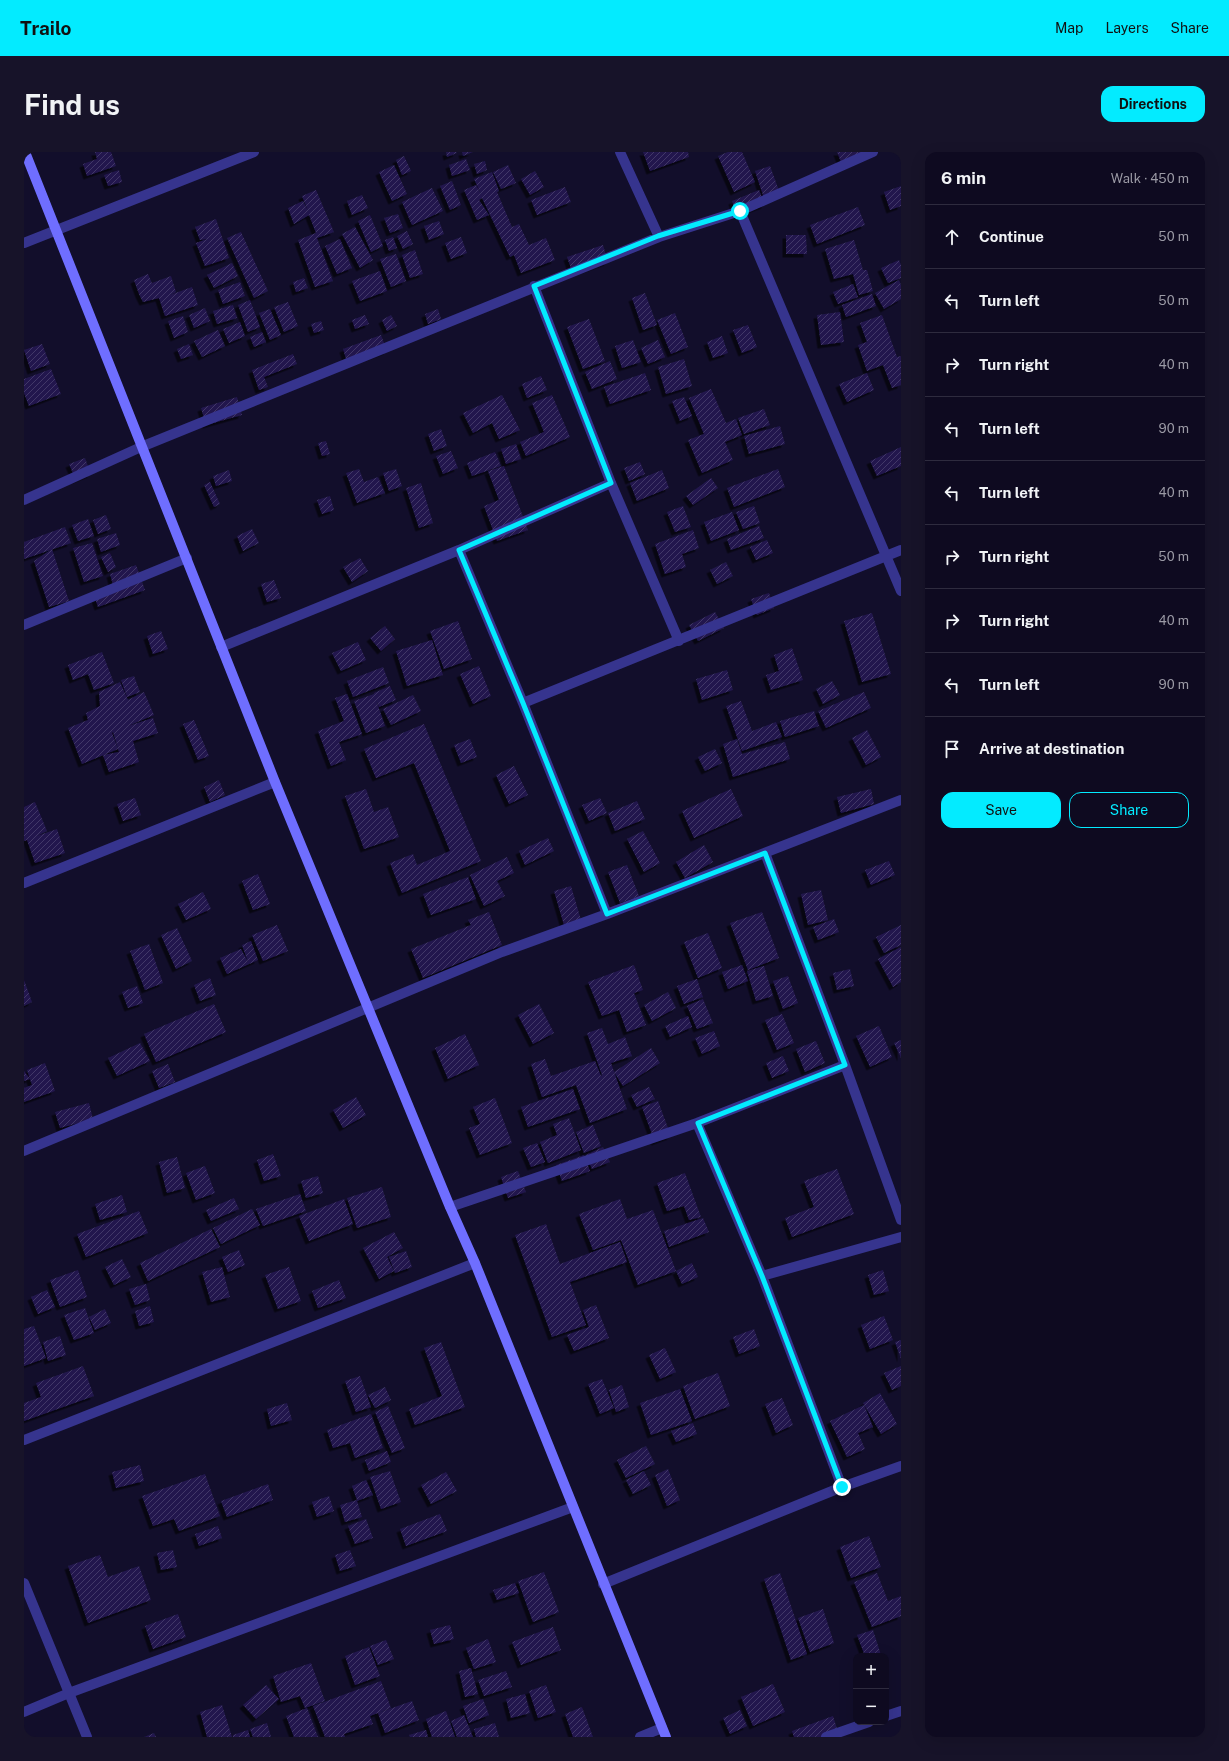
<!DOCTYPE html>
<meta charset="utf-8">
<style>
body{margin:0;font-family:"Public Sans",sans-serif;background:#171329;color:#f1f3f6}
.controls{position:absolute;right:12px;bottom:12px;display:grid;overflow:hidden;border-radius:8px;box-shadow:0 4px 16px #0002}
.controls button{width:36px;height:36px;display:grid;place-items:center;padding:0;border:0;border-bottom:1px solid #2e2b3e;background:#0e0a20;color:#f1f3f6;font:20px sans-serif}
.stop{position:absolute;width:12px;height:12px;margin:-9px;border:3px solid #03ebff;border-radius:50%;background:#fff}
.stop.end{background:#03ebff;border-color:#fff;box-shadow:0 1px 4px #0008}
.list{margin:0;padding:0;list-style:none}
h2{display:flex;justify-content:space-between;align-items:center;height:52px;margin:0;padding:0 16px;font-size:17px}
h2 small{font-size:13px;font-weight:400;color:#9b9aa5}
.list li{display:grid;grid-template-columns:26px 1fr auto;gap:12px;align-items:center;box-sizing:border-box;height:64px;padding:0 16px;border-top:1px solid #2e2b3e}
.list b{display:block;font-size:15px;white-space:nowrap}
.list em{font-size:13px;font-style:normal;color:#9b9aa5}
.actions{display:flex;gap:8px;padding:12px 16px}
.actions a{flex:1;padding:9px 0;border:1px solid #03ebff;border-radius:12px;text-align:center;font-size:14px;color:#03ebff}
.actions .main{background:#03ebff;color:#111}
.icon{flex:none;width:22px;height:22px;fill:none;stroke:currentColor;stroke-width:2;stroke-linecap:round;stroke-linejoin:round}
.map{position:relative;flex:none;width:877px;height:1585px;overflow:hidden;border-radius:12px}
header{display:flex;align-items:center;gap:24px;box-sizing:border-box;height:56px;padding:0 20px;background:#03ebff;color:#111}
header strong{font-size:19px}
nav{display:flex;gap:22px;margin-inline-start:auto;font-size:14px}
.intro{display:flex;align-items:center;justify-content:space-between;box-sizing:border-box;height:96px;padding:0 24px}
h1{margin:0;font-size:28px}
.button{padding:10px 18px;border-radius:12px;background:#03ebff;color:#111;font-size:14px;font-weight:700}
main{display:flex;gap:24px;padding:0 24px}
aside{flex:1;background:#0e0a20;border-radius:12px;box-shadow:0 4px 16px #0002}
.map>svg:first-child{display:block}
.building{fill:url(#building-hatch);filter:url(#shadow)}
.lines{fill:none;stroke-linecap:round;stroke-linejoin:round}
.street{stroke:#36348e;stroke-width:10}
.secondary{stroke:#6f6eff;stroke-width:10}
.route{stroke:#03ebff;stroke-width:5}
</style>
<header>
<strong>Trailo</strong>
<nav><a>Map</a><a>Layers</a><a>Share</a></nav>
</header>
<div class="intro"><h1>Find us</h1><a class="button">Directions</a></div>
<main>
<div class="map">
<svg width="877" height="1585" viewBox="0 0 877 1585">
<defs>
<pattern id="building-hatch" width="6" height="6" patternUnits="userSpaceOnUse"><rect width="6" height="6" fill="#22184d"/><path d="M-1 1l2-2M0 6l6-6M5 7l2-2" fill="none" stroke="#423968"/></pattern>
<filter id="shadow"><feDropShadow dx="-3.5" dy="3.5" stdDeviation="0" flood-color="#0009"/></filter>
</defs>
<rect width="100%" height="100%" fill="#120e2b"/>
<path class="building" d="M71,0h16l5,14 -29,10 -4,-12 14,-5z
M422,0h10l1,1 -10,4z
M438,0h11l-10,4z
M619,0h45l1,5 -39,14z
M704,0h14l13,30 -21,10 -16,-36z
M813,0h33l-27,15z
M380,4l7,15 -9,4 -6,-15z
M442,7l4,11 -18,6 -3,-11z
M461,9l2,9 -10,4 -3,-10z
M370,13l13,29 -15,7 -13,-29z
M484,13l8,18 -15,6 -8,-17z
M746,14l11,30 -16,5 -10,-30z
M95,18l3,12 -14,4 -4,-11z
M511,19l9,16 -14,8 -9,-16z
M468,20l7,19 -2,1 15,35 7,-3 10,21 17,-7 9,22 -34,13 -7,-18 -4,2 -28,-59 -3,2 10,15 -12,5 -13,-30 12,-5 5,9 -7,-15z
M428,29l9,24 -11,5 -10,-24z
M877,34v20l-11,4 -6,-18z
M541,35l6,15 -34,13 -6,-15z
M408,36l11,23 -31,14 -10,-23z
M292,38l18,42 -17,6 16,43 -18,6 -17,-47 18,-7 -7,-18 -15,9 -6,-16 15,-7 5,10 -6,-15z
M735,38l6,15 -28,10 -5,-14z
M338,43l6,13 -16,7 -5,-14z
M834,55l7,18 -48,19 -7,-19z
M374,62l5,14 -13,5 -6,-15z
M346,63l13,31 -12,6 -13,-31z
M192,67l13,39 -24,8 -9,-23 11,-4 -7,1 -5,-13z
M415,69l5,13 -15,6 -5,-14z
M331,75l18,33 -13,8 -18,-34z
M383,79l6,13 -10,5 -6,-13z
M217,80l27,59 -14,7 -27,-60z
M762,83h20l1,19h-21z
M369,85l4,11 -8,3 -4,-11z
M437,85l6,16 -16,6 -6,-16z
M316,87l12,29 -15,6 -12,-28z
M830,88l9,30h4l6,21 -14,4 -6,-21 -19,5 -9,-30z
M579,93l5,17 -35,12 -6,-17z
M391,98l8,24 -13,4 -8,-23z
M372,102l10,27 -15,6 -11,-28z
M875,108l2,5v13l-13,5 -7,-15z
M208,111l6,13 -24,12 -7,-13z
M356,119l7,20 -27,10 -8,-20z
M124,122l6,14 -2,-5 19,-7 5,16 -6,3 22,-8 6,18 -33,11 -6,-18 -16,4 -4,-8 -5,-14z
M280,126l4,10 -12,4 -3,-10z
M875,128l2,5v14l-17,10 -9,-16z
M216,130l5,14 -22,8 -5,-14z
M829,132l5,13 -20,7 -5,-12z
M621,141l12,32 -14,5 -11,-32z
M848,142l4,12 -30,11 -4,-12z
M226,148l10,27 -12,5 -10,-27z
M264,150l10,24 -14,6 -10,-25z
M209,153l4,13 -20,6 -4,-13z
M181,156l5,13 -16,7 -5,-13z
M246,157l11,26 -11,5 -11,-27z
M414,157l3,10 -13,5 -3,-10z
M816,160l4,30 -23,3 -4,-30z
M651,161l13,34 -17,7 -14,-34z
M341,163l4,9 -14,5 -3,-9z
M367,163l6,11 -10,5 -5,-11z
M858,163l15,42 4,-1v29l-9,3 -9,-23 -16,6 -9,-26 9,-3 -7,-19z
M159,164l5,16 -14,6 -6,-17z
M565,167l16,42 -22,8 -16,-42z
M297,169l3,9 -10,3 -3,-9z
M216,170l5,14 -16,7 -6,-14z
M724,173l9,22 -15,6 -9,-23z
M194,178l7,16 -23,11 -8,-16z
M238,180l4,10 -12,5 -4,-10z
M357,183l6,16 -39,14 -5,-16z
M698,184l6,17 -15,5 -6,-16z
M609,188l8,22 -19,6 -7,-22z
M634,188l7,17 -17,7 -7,-16z
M18,192l8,20 -19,7 -7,-21z
M165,192l4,11 -12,4 -4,-10z
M269,202l4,10 -33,13 4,10 -9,3 -7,-20z
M660,207l8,27 -26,8 -8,-27z
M586,209l7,18 -25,10 -7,-17z
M27,217l10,25 -32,12 -5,-13v-14z
M621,221l6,17 -41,14 -6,-17z
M843,221l7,17 -27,12 -8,-18z
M517,224l6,14 -20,8 -5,-14z
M687,237l15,34 10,-4 6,16 -17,7 8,18 -31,13 -14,-33 16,-6 -15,-36z
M478,243l18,35 -21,9 -7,-16 -19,10 -10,-20z
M528,243l18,42 -44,19 -6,-14 24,-10 -12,-29z
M213,245l5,18 -36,10 -5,-17z
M660,245l8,19 -12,5 -8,-20z
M740,257l6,16 -26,9 -6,-16z
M756,274l5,18 -36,10 -5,-18z
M417,277l6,17 -13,5 -6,-17z
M302,289l4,13 -8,2 -4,-13z
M492,292l5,15 -15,5 -5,-15z
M877,295v19l-24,10 -7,-15z
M427,299l7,17 -15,6 -7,-18z
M471,300l6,14 -29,10 -5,-13z
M61,306l6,16 -15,6 -7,-16z
M616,310l5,12 -16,7 -5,-13z
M480,314l24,64 -31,11 -13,-35 15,-6 -11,-29z
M335,317l5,13 14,-5 7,16 -28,10 -11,-30z
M372,317l6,17 -13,5 -6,-18z
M754,317l7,18 -51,20 -7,-19z
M205,318l3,11 -16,5 -3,-10z
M638,318l7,18 -32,13 -7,-18z
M687,326l7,10 -25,17 -7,-9z
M186,330l10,22 -6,3 -10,-22z
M397,331l12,40 -14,5 -13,-40z
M306,344l4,14 -12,4 -5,-14z
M659,354l8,21 -16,5 -8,-20z
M730,354l6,17 -17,6 -7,-17z
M708,360l7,18 -28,11 -7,-19z
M82,363l5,14 -13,5 -5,-14z
M64,367l6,17 -16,5 -6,-16z
M735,374l5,12 -33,12 -4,-11z
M41,375l6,16 -47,16v-17z
M228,377l7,14 -16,8 -6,-15z
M669,378l6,18 -17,6 4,13 -21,7 -10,-30z
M92,381l4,12 -19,7 -4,-13z
M743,388l6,13 -17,7 -6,-13z
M68,391l11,33 -19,6 -11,-34z
M28,397l17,52 -20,6 -15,-46z
M86,401l6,14 -8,5 -7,-15z
M336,406l8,13 -16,11 -9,-15z
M702,410l7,14 -16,8 -7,-14z
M112,413l9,25 -47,17 -5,-15 20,-7 -3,-11z
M250,428l7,18 -14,4 -6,-18z
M745,441l5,15 -17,7 -6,-16z
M691,460l9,16 -26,13 -9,-16z
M848,461l19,61 -29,8 -18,-61z
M434,469l14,38 -28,10 -14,-38z
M361,474l10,13 -14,12 -11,-13z
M137,479l7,18 -15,5 -6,-18z
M408,488l11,35 -36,11 -11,-35z
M334,490l8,18 -25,11 -9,-18z
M768,496l11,32 -32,10 -5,-15 13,-4 -5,-16z
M78,500l12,31 -20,7 -6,-16 -15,6 -5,-15z
M455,514l12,30 -18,8 -13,-30z
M359,515l6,16 -36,14 -6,-16z
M703,518l6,20 -31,10 -6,-21z
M110,524l6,16 -13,5 -6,-17z
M808,529l8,14 -17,9 -7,-15z
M96,530l8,18 16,-8 10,23 -26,11 25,-8 5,15 -25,8 6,21 -30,10 -6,-17 16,-3 -6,-20 -1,1 6,16 -36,15 -14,-36 20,-8 -2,-7 14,-7 -1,-14z
M366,534l6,14 -17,7 -3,-7 9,26 -19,7 -12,-32 20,-7v-1z
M840,540l7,16 -45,20 -8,-17z
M323,542l15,40 -23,8 7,18 -15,6 -13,-35 26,-10 -9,-23z
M389,543l8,16 -30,14 -8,-16z
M717,549l11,30 24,-9 6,15 -40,14 -16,-45z
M790,559l5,15 -34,11 -5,-16z
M170,568l15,36 -11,4 -15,-36z
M400,572l57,137 -79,32 -12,-30 23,-9 4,11 33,-14 -36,-88 -38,15 -12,-29z
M843,578l14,27 -15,8 -14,-27z
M446,587l7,18 -16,6 -7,-18z
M713,587l5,15 43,-12 5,17 -57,18 -10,-33z
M691,597l7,14 -17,8 -7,-14z
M490,614l14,29 -19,9 -13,-29z
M195,628l6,15 -15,7 -6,-15z
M342,637l8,23 14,-5 11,30 -35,12 -19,-53z
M707,637l12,27 -49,22 -12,-27z
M847,637l3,15 -33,9 -4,-16z
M111,646l6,17 -18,6 -6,-17z
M576,646l7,15 -18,8 -7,-16z
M613,649l8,18 -30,12 -7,-18z
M11,650l12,29 -10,5 20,-7 8,24 -30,10 -8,-23 -3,1v-34z
M619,679l17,32 -16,9 -17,-33z
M524,686l6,13 -29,14 -6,-14z
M680,693l9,17 -28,16 -9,-16z
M483,705l7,16 -17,8 8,15 -21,10 -14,-31z
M865,709l6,14 -24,10 -6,-15z
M603,713l12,31 -19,7 -12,-31z
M234,722l12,30 -17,6 -11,-29z
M444,725l8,22 -45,16 -8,-21z
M547,734l10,34 -17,5 -10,-34z
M797,738l7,30 -20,5 -7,-31z
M179,740l8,17 -25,11 -8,-16z
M465,760l13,33 -79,33 -12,-29 60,-24 -3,-5z
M738,760l17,46 -31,12 -18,-47z
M810,767l5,13 -21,8 -5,-13z
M253,773l11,26 -25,10 -11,-26z
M877,773v20l-17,8 -8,-16z
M153,776l15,33 -16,8 -15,-34z
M684,781l14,35 -24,10 -14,-36z
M227,789l7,19 -31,14 -7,-16 21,-9 7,13 -6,-17z
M125,792l14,39 -18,7 -15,-39z
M877,795v35l-8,5 -15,-28z
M610,813l9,25 -9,3 12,32 -19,7 -8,-22 -17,6 -14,-34z
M718,813l6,16 -20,8 -6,-17z
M740,814l9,30 -17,5 -9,-30z
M826,817l4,17 -17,4 -4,-17z
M764,824l10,27 -15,6 -10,-28z
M186,826l6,17 -16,6 -6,-16z
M673,827l6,18 -19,7 -7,-18z
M0,828l8,22 -8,4z
M113,834l6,17 -15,5 -6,-16z
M644,840l8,16 -24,13 -8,-16z
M679,847l10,24 -16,6 -10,-23z
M190,852l12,28 -70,30 -12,-28z
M515,852l15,29 -21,11 -15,-29z
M758,862l12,29 -17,7 -12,-30z
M664,864l4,11 -22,10 -5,-11z
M855,874l13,31 -22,10 -14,-31z
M578,876l6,16 17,-7 7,19 -21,7 16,46 -37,14 -14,-38 -34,12 -11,-33 14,-5 6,17 44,-15 6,15 1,-1 -15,-42z
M690,879l6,15 -18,8 -7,-16z
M441,882l14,31 -31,14 -13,-31z
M877,888v18l-7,-15z
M792,889l9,22 -20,9 -9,-23z
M116,891l10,18 -33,15 -9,-18z
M627,896l9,15 -37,23 -9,-14z
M759,904l6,15 -17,7 -6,-15z
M21,911l10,28 -31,11v-14l8,-3 -2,-6 -6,2v-10l6,8 -3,-9z
M144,912l7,18 -16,6 -7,-17z
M625,935l6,12 -18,8 -6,-12z
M549,937l7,20 -52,18 -7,-20z
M332,945l10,18 -23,13 -10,-18z
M471,946l17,45 -32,12 -11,-27 11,-4 -7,-17z
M634,949l13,35 -16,6 -13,-35z
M65,951l4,16 -33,9 -5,-16z
M545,966l12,32 -33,13 -8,-21 17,-7 -4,-11z
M569,973l8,21 -17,7 -8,-21z
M513,991l8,19 -14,5 -8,-19z
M579,995l7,15 -18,7 -6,-14z
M249,1002l8,22 -17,5 -7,-21z
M560,1003l6,16 -28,10 -6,-16z
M153,1005l8,31 -18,5 -8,-31z
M181,1014l10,27 -19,7 -10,-27z
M813,1017l17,45 -62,23 -7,-19 29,-11 -10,-26z
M494,1019l8,21 -18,6 -7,-21z
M661,1021l16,44 -12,3 -5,-14 -17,5 -10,-28z
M294,1024l5,17 -17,5 -5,-17z
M358,1035l9,30 -34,11 -10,-30z
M276,1042l6,17 -43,15 -7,-17z
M98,1043l5,17 -27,8 -5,-16z
M210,1046l5,11 -28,12 -5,-11z
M320,1047l9,25 -44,17 -10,-25z
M596,1047l7,20 26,-9 23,61 -38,14 -17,-45 -28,10 -14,-36z
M228,1057l8,16 -39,19 -8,-16z
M115,1059l9,22 -62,24 -9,-23z
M679,1066l6,14 -40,15 -5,-16z
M522,1072l14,40 60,-22 7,20 -57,20 16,43 -34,12 -37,-102z
M187,1077l9,18 -72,34 -8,-18z
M370,1080l9,16 -16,9 7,14 -15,8 -16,-31z
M215,1098l6,15 -17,7 -6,-15z
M382,1099l6,16 -17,6 -6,-16z
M98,1107l9,18 -17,8 -9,-18z
M668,1111l6,14 -16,7 -6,-13z
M198,1115l8,30 -19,5 -9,-30z
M265,1115l12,34 -23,8 -13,-34z
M54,1118l9,27 -27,10 -10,-27z
M859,1118l6,21 -15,4 -6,-20z
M315,1128l7,18 -28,10 -6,-17z
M122,1132l4,16 -15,5 -6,-16z
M23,1138l8,17 -17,7 -7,-17z
M572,1153l13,33 -35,13 -7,-16 22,-8 -6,-17z
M126,1154l4,16 -15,4 -4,-15z
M61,1156l9,25 -20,7 -10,-25z
M81,1157l6,14 -16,7 -6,-13z
M860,1164l9,24 -23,9 -9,-24z
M10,1174l12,32 -22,8v-37z
M730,1177l6,17 -21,8 -6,-17z
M36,1184l6,19 -18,6 -5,-19z
M877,1188v19l-6,-17z
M417,1190l24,65 -50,18 -6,-16 33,-13 -18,-48z
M641,1196l11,24 -16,7 -11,-24z
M59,1214l11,30 -70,25v-18l17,-6 -5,-14z
M877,1214v20l-9,4 -8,-17z
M694,1221l12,33 -35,13 -12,-33z
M336,1224l11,31 -15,5 -11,-31z
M578,1227l12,29 -14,6 -12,-30z
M598,1233l7,22 -13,5 -7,-22z
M361,1235l6,13 -16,8 -7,-13z
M656,1237l12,32 -41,14 -11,-32z
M856,1241l17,31 -16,10 -18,-31z
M758,1246l11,27 -17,8 -11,-29z
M263,1251l5,17 -21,6 -4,-17z
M840,1253l9,22 -15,6 7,16 -18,8 -17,-36z
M364,1254l17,42 -13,5 -17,-41z
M347,1262l12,34 -28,10 -5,-15 -17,5 -6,-18z
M669,1271l4,11 -21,8 -5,-11z
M622,1294l9,18 -29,14 -9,-18z
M363,1299l4,11 -22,9 -4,-11z
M116,1313l4,16 -28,7 -4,-16z
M644,1317l12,31 -13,6 -12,-31z
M366,1319l11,31 -20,7 -11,-32z
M620,1319l7,14 -18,9 -7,-14z
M422,1320l11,19 -26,13 -10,-19z
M181,1322l15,42 -41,15 -5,-12 -21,7 -11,-30z
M342,1328l7,15 -16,6 5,16 -17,5 -5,-17 17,-5 -5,-14z
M244,1332l5,16 -46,17 -6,-16z
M305,1344l5,15 -17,6 -5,-15z
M416,1362l7,17 -41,15 -6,-17z
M342,1367l7,19 -18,6 -7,-18z
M194,1374l4,12 -23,8 -4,-12z
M845,1384l12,31 -30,11 -11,-31z
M149,1398l4,17 -16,3 -4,-17z
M326,1398l6,16 -16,5 -5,-16z
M76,1403l8,22 31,-11 12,34 -63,23 -20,-57z
M520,1420l15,40 -26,10 -15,-41z
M756,1421l27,81 -16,6 -27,-81z
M853,1421l11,28 13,-5v20l-29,11 -18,-45z
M491,1431l4,10 -22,7 -4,-10z
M799,1457l11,34 -24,9 -12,-34z
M154,1462l8,23 -33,12 -8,-23z
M426,1473l4,14 -20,5 -4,-14z
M529,1475l8,23 -40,15 -9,-23z
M849,1478l8,25 -16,1 -8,-21z
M464,1487l8,23 -22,7 -8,-21z
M362,1488l8,19 -16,6 -8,-19z
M345,1495l11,29 -25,9 -10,-29z
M287,1511l14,38 -20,7 -5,-12 -19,6 -8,-26z
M447,1516l7,26 -13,3 -6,-26z
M482,1519l6,16 -28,9 -6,-16z
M357,1529l10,27 -21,8 3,8 -29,10 1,3h-20l-12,-31z
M749,1532l12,28 -32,14 -12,-29z
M242,1533l13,14 -23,20 -13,-14z
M522,1533l10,27 -18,6 -9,-27z
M501,1542l5,19 -19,5 -5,-19z
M459,1547l6,16 -20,8 -6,-17z
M388,1549l7,19 -34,13 -7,-20z
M198,1553l10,32h-25l-7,-25z
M558,1555l11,30h-20l-8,-23z
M283,1556l11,29h-24l-8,-21z
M716,1558l7,16 -17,8 -7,-16z
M422,1559l9,26h-23l-6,-18z
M440,1563l9,22h-16l-6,-16z
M809,1564l6,19 -7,2h-38l-2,-6z
M243,1571l4,14h-18l-3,-8z
M471,1571l4,14h-23l-2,-8z
M224,1578l2,7h-17v-2z
M402,1578l2,7h-18l-1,-2z
M130,1581l2,4h-12z"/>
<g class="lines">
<path class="street" d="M596,0l39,85
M716,59l161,380
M0,91l230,-91
M510,134l77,197 68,158
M0,348l117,-53 518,-210 81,-26 133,-59
M435,398l64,153 84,211
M0,473l163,-67
M197,495l238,-97 152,-67
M499,551l378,-153
M741,701l80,212 56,155
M0,731l251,-101
M673,971l65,153 80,211
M0,999l478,-199 105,-38 294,-114
M426,1055l247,-84 148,-58
M738,1124l139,-39
M0,1288l451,-177
M0,1431l63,154
M579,1432l239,-97 59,-21
M0,1560l45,-19 504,-186
M862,1564l15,-5
M616,1585l22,-9
M802,1585l43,-15"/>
<path class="secondary" d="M1,0l250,630 175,425 25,56 191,474"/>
</g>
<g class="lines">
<path class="route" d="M716,59l-82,25 -124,50 77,197 -152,67 64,153 84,211 158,-61 80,212 -147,58 64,153 80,211"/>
</g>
</svg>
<div class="controls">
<button>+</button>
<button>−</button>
</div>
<div class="stop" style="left:716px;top:59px"></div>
<div class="stop end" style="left:818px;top:1335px"></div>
</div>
<aside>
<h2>6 min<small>Walk · 450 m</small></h2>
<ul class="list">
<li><svg class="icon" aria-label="ahead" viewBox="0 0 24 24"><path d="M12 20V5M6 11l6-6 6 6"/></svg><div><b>Continue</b></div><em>50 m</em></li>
<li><svg class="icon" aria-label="left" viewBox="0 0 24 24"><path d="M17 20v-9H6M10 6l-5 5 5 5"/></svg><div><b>Turn left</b></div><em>50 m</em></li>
<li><svg class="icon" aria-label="right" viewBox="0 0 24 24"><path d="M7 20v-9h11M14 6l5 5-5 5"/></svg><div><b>Turn right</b></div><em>40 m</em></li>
<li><svg class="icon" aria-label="left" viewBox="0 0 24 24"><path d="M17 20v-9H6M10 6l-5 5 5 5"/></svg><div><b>Turn left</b></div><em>90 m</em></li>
<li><svg class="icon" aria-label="left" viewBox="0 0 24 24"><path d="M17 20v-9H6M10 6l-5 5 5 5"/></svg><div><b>Turn left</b></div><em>40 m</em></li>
<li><svg class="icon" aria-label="right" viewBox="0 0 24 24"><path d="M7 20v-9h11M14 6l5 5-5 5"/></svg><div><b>Turn right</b></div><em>50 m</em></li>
<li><svg class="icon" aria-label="right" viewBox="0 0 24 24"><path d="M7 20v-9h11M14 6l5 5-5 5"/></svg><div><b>Turn right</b></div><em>40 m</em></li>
<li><svg class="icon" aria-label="left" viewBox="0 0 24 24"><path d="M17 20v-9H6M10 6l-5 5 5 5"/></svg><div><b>Turn left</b></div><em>90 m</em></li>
<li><svg class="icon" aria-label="arrive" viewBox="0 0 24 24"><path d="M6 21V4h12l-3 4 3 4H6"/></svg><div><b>Arrive at destination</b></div></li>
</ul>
<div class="actions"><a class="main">Save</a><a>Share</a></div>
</aside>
</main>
